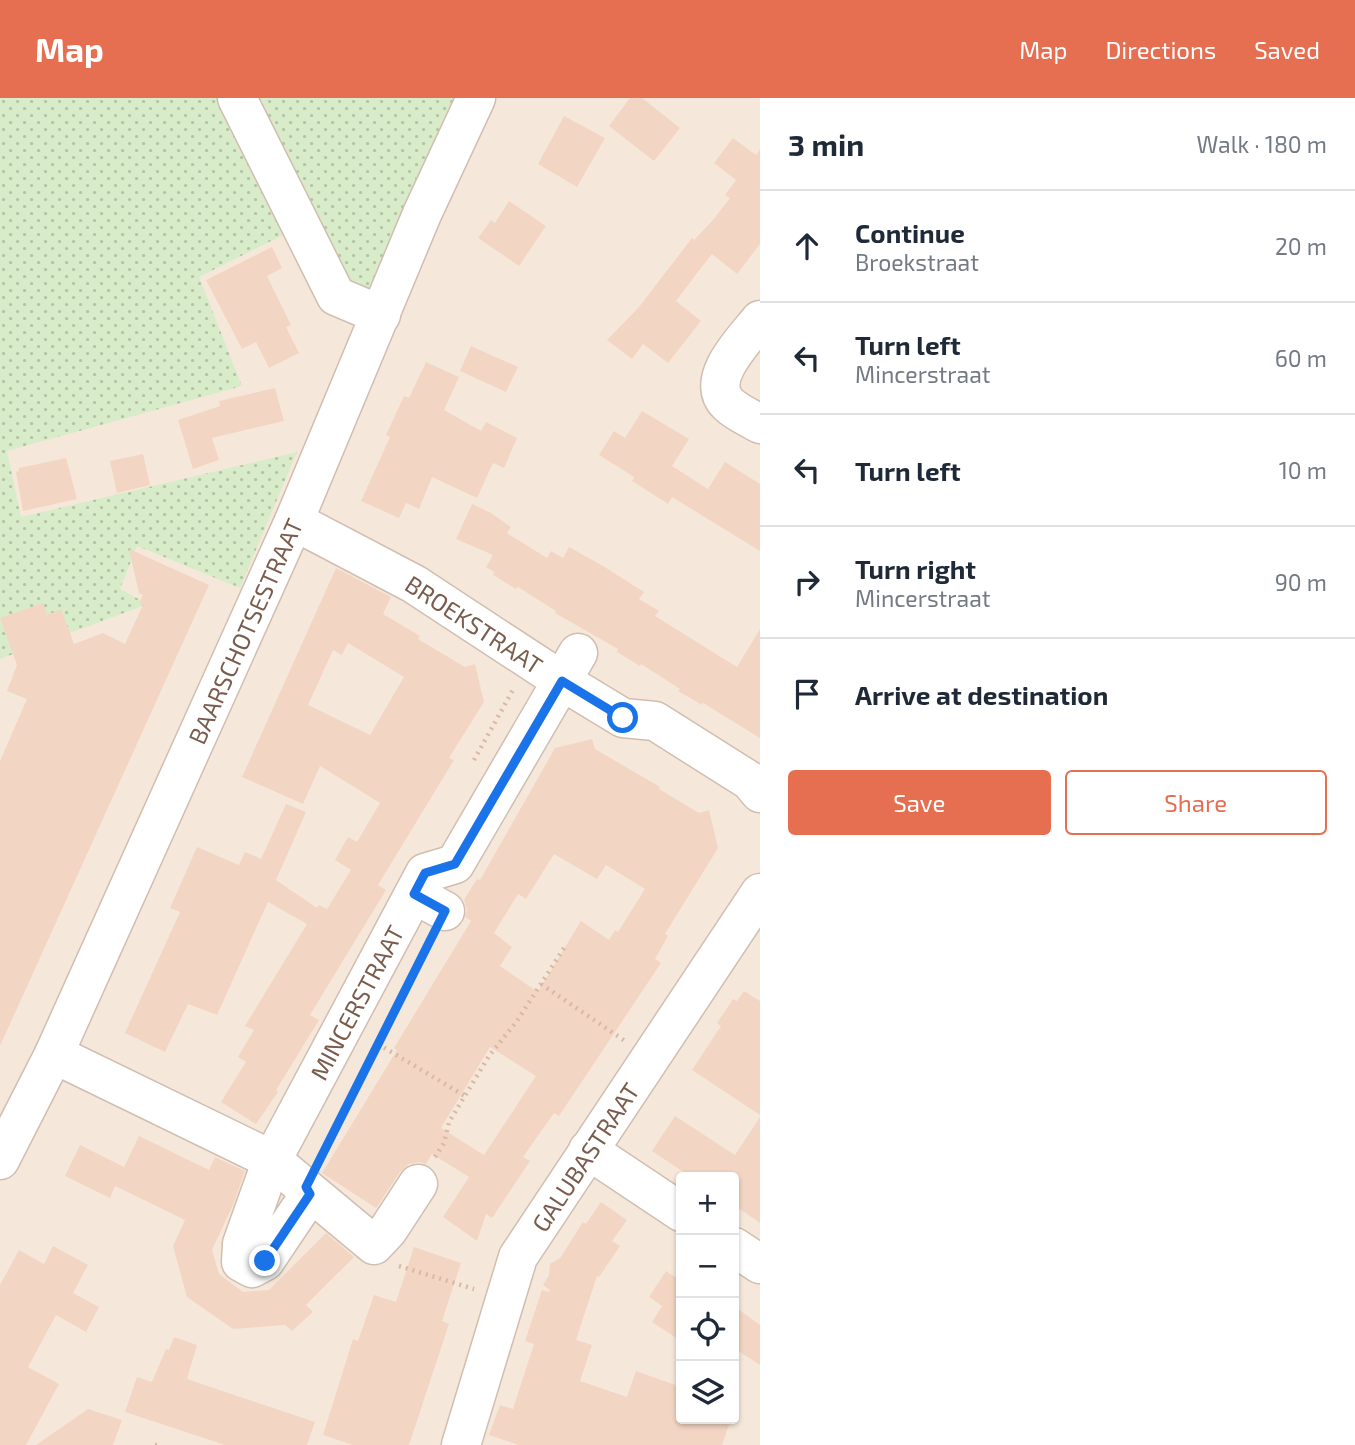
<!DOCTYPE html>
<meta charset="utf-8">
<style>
body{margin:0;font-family:"Exo 2",sans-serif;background:#f2f2f3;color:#1f2937}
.controls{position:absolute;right:21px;bottom:21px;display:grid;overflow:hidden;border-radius:7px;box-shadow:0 2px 5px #0004}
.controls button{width:63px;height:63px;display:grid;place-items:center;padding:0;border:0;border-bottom:2px solid #e0e1e3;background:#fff;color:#1f2937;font:35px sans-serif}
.stop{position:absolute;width:21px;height:21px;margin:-16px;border:5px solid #1a73e8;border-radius:50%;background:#fff}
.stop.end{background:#1a73e8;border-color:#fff;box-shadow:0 2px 7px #0008}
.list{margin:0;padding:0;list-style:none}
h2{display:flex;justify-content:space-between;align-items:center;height:91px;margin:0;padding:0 28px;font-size:30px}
h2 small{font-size:23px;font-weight:400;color:#747a83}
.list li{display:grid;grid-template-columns:46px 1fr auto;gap:21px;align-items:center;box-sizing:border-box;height:112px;padding:0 28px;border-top:2px solid #e0e1e3}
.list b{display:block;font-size:26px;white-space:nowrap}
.list p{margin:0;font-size:23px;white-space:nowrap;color:#747a83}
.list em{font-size:23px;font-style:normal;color:#747a83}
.actions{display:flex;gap:14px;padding:21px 28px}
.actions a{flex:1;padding:16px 0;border:2px solid #e76f51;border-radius:7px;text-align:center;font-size:24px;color:#e76f51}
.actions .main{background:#e76f51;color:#fff}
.icon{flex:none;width:38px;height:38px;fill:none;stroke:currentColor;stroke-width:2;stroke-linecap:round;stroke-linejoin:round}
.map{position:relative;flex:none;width:760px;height:1347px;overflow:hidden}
header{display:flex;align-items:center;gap:42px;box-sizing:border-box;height:98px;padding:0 35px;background:#e76f51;color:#fff}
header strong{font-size:33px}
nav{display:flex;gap:38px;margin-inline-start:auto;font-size:24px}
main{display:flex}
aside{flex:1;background:#fff}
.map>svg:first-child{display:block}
.residential{fill:#f5e8da;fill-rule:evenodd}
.green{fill:url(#green-dots)}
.building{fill:#f3d5c3;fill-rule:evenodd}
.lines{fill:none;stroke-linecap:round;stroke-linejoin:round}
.minor-casing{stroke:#d1beb0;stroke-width:41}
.path{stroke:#d9b8a5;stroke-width:4.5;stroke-dasharray:2 5;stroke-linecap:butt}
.minor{stroke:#fff;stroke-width:38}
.route{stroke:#1a73e8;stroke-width:9}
.labels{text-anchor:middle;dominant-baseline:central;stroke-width:6;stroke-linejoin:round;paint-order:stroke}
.street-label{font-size:24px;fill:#7a5c4d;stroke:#fffaf3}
</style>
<header>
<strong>Map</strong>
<nav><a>Map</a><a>Directions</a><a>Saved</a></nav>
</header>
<main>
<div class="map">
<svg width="760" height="1347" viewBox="0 0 760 1347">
<defs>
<pattern id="green-dots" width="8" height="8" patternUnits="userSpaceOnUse" patternTransform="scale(1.75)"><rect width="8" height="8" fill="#d8ecc9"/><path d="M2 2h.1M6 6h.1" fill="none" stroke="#b4c2a5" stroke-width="1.8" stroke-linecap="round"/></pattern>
</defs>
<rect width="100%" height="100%" fill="#fdf6ec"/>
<path class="residential" d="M0,0h760v1347h-760zM681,1079h53v242h-53z"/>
<path class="green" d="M0,0h217l68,136 -86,43 43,109 -235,65 14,66 276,-65 -57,136 -103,-42 -17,43 28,15 -148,55z
M239,0h218l-81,203 -36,-13z"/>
<path class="building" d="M630,0h12l38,30 -26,33 -45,-35z
M564,18l41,22 -28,49 -39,-23z
M733,40l23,17 4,-6v95l-23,30 -25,-20 -8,10 -28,37 25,20 -33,42 -25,-19 -11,15 -25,-19 32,-33 53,-69 2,2 19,-20 17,-22 -5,-3 11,-15 -22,-17z
M509,103l37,25 -27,40 -41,-28 13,-18 4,3z
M272,149l10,21 -15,8 24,49 -5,2 13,26 -30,15 -13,-26 -14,7 -36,-69z
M471,248l47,21 -12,25 -46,-21z
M426,264l33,15 -15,33 37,21 5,-9 31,16 -13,30 -11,-5 -16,35 -45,-21 -13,32 -13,-6 -7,15 -38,-17 29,-64 -4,-2 18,-39 5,2z
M275,290l9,33 -72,17 7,22 -26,9 -15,-49 42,-14 -1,-5z
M642,313l47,28 -17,27 36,23 17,-27 35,22v67l-88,-54 -4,7 -36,-23 2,-4 -35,-22 15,-24 11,7z
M143,356l7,31 -33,8 -7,-32z
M66,360l11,41 -54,12 -7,-39 3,-1v-3z
M472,406l19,9 20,14 -4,6 40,25 4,-7 12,7 6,-11 34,19 41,26 -5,7 20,12 -4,5 82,51 23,-38v109l-57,-35 -1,2 -24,-14 2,-2 -39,-25 -1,2 -23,-14 1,-3 -63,-36 1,-2 -38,-24 -2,2 -23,-14 1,-3 -8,-5 7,-12 -37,-16z
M129,451l80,36 -209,461v-285l27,-62 -20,-8 10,-26 -17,-47 43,-15 4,12 14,-6 13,35 29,-11 22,11 18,-39 -4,-2 4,-8 -4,-2z
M336,470l55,29 -8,17 37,22 -2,3 47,28 10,-3 9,38 -35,56 5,2 -76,125 8,5 -76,125 9,5 -38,62 -5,8 2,2 -22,32 -35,-22 25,-40 -8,-5 16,-27 -9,-4 62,-102 -39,-22 -51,113 -29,-11 -23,48 -40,-19 55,-121 -10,-4 27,-61 42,18 6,-13 16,7 25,-55 20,8 -30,68 41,28 2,-3 8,4 24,-39 -16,-10 13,-23 9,5 23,-39 -60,-37 -17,38 -61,-27zM348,545l56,34 -34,58 -62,-30 25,-55 9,5z
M592,641l3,10 65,38 -1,2 40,24 10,-3 9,38 -53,86 3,2 -13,23 6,4 -102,153 -5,-3 -31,44 7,4 -38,57 -6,-4 -9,27 -34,-24 26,-40 -37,-23 -6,10 -7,-2 -10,2 -9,8 -24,36 -54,-35 75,-123 -3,-2 77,-127 -6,-4 2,-7 -3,-10 13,-21 3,1 75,-132zM554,756l43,25 9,-14 39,24 -27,43 -3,-2 -6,10 -28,-19 -43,71 -38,-26 12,-19 -18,-14 24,-39 8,5zM490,949l46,29 -52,79 -43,-27z
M744,893l16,10v114l-68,-45 29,-44 -4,-3 16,-24 4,2z
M675,1018l60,39 25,-38v106l-26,-18v-28h-43l-39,-26z
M139,1038l70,34 6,-13 30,14 -12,34 -21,45 7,24 24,18 26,-2 57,-57 28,24 -48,48 7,7 -21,19 -7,-6 -52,4 -46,-32 -14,-51 12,-26 -70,-34 -5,12 -45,-22 15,-31 44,22z
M601,1104l26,18 -15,21 8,5 -21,31 -2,-1 -21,64 16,5 -12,36 47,16 9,-26 45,16v32h50l-9,26h-203l-30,-10 11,-30 13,4 21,-65 -9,-3 17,-51 7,2 1,-2 -7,-5 6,-10 1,-11 10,-6 23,-36 3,2z
M53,1148l35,19 -15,28 26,14 -13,25 -30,-17 -28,52 31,17 -33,61h-26v-160l19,-35 25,14z
M414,1149l47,16 -19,58 7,3 -40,121h-56l-30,-10 30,-96 5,2 16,-46 22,7z
M666,1173l14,9 1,-2v63l-29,-19 10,-16 -13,-9z
M734,1208l26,19v40l-26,-17z
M174,1239l23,8 -10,34 128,43 -8,23h-82l-100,-33 12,-35 15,5 14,-33 3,1z
M88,1311l34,11 -9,25h-77z"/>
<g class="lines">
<g class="minor-casing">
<g id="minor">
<path d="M237,0l99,198 45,19"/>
<path d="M760,222c-15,19 -57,60 -32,84 8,8 22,14 32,20"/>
<path id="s1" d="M294,423l120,63 148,97 61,37 32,3 95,60 10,12"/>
<path d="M414,796l31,17"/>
<path d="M54,956l218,106 102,85 14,-15 30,-46"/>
<path d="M588,1052l93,62"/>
<path id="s2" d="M0,1062l54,-106 240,-533 128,-307 54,-116"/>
<path id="s3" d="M310,1096l-45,67 -13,7 -11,-6 1,-18 30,-84 153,-287 30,-9 123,-211"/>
<path d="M734,1149l26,17"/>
<path id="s4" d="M461,1347l57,-188 242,-364"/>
</g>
</g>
<path class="path" d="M474,662l40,-72
M541,886l84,57
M378,946l87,52
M435,1059l9,-14 5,-21 40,-66 28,-35 49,-76
M320,1063l110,-221
M399,1168l75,23
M155,1347h4"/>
<use href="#minor" class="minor"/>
</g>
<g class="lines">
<path class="route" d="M265,1163l45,-67 -4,-7 139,-276 -31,-17 11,-21 30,-9 107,-183 61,37"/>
</g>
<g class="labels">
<g class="street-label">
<text stroke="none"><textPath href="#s1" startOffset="208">BROEKSTRAAT</textPath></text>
<text stroke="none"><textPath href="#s2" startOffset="583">BAARSCHOTSESTRAAT</textPath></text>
<text stroke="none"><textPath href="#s3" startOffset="394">MINCERSTRAAT</textPath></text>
<text stroke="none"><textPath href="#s4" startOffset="317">GALUBASTRAAT</textPath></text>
</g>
</g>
</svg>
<div class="controls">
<button>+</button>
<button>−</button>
<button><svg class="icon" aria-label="locate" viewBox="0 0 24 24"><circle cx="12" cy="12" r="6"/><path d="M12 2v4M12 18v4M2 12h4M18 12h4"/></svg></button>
<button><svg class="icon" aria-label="layers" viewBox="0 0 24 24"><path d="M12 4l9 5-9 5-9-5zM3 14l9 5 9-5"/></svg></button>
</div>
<div class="stop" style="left:623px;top:620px"></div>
<div class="stop end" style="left:265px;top:1163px"></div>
</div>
<aside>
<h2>3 min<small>Walk · 180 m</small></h2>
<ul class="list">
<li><svg class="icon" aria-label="ahead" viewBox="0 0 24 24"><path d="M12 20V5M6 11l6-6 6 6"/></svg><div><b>Continue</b><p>Broekstraat</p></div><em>20 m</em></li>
<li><svg class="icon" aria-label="left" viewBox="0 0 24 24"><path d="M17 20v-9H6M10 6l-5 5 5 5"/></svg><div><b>Turn left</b><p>Mincerstraat</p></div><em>60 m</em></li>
<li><svg class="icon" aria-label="left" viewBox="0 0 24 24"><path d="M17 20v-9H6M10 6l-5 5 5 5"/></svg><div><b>Turn left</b></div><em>10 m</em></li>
<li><svg class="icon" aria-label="right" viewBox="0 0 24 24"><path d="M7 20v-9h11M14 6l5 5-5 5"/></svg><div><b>Turn right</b><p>Mincerstraat</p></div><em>90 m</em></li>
<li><svg class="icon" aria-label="arrive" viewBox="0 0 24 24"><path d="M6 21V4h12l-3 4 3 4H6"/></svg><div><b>Arrive at destination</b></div></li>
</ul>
<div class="actions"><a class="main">Save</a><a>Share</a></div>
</aside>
</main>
